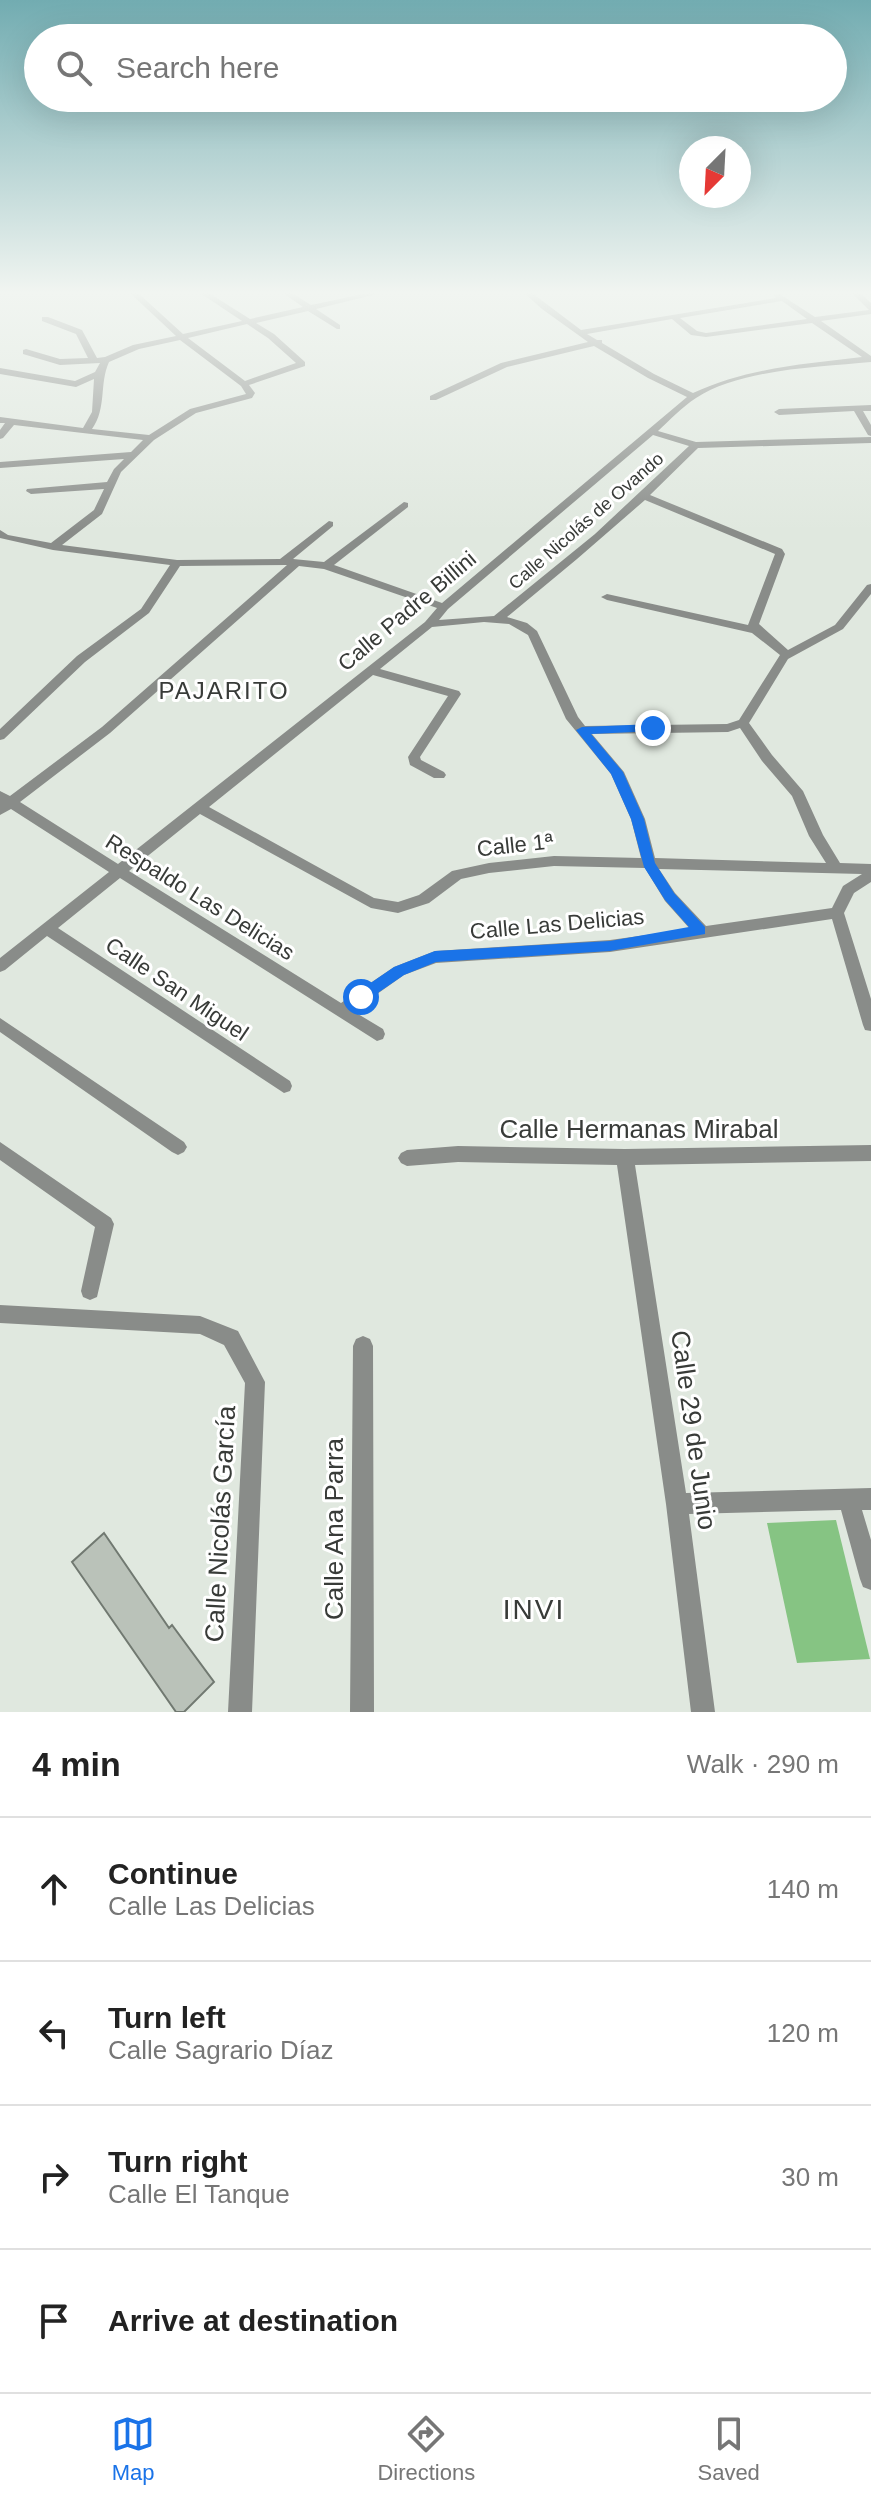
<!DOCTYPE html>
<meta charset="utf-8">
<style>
body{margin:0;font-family:Arial,sans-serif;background:#f2f2f2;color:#222}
.compass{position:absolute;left:679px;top:136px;width:72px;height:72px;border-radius:50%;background:#fff;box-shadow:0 8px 32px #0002;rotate:204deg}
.stop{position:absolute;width:24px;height:24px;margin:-18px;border:6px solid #1a73e8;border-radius:50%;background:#fff}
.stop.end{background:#1a73e8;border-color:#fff;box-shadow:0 2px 8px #0008}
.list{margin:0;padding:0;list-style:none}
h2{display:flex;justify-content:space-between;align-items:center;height:104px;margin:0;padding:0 32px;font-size:34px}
h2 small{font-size:26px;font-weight:400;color:#767676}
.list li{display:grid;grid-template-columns:52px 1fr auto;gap:24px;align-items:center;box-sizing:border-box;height:144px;padding:0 32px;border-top:2px solid #e0e0e0}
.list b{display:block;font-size:30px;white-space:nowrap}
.list p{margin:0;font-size:26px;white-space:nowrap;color:#767676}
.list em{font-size:26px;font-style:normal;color:#767676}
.icon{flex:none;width:44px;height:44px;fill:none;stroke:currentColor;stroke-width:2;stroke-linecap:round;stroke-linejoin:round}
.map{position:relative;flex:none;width:871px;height:1712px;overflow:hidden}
.search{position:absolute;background:#fff;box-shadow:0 8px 32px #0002;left:24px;right:24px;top:24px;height:88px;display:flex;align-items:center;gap:20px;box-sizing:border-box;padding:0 28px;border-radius:44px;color:#767676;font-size:30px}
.sheet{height:680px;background:#fff}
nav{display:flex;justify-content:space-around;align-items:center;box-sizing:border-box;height:112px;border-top:2px solid #e0e0e0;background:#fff;font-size:22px;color:#767676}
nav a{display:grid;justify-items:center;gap:4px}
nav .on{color:#1a73e8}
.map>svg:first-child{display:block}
.green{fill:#86c483}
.building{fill:#bac2b9;stroke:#717971;stroke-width:2}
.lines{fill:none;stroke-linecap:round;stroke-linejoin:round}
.minor{fill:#898c89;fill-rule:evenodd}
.route{fill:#1a73e8}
.labels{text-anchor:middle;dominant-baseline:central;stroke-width:6;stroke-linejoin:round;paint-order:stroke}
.far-street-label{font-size:18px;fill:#383b38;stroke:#fff}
.street-label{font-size:22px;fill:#383b38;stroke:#fff}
.neighbourhood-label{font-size:24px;letter-spacing:2px;fill:#383b38;stroke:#fff}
.near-street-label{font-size:26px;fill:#383b38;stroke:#fff}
.near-neighbourhood-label{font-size:28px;letter-spacing:2px;fill:#383b38;stroke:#fff}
</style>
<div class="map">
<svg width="871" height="1712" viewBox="0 0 871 1712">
<rect width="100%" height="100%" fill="#e0e8df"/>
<path class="green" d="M836,1520l34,139 -73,4 -30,-140z"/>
<path class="building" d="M104,1533l65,95 3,-3 42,57 -30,30h-8l-104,-150z"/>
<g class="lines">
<path class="minor" d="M130,293h8l45,41 59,-13 -42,-28h9l41,26 53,-12 -20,-14h9l19,12 57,-12h13l-65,16 24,16v4h-3l-29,-18 -52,12 18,11 31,28v4l-56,19 6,8 -3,5 -56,15 -42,27 -33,32 -19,42 -40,31 115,15 103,-1 49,-38 4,1v4l-40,33 31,3 80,-60 4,1v4l-74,58 108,38 245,-206 -39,-19 -54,-32 -87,21 -71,33h-6v-4l71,-33 87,-21 -46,-33 -18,-16h8l49,37 195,-32 -2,-3 4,-2 37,24 54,-7 -17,-17h8l11,10v11l-50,7 50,35v6c-52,5 -131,7 -175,36 -14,9 -26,22 -38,33l38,11 175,-5v6l-173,5 -48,47 132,54 3,5 -26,70 29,26 47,-25 32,-40 4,-1v10l-28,35 -55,30 -39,64 23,32 31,36 20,44 17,28 31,1v18l-17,11 -10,20 27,86v32l-6,-1 -2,-5 -31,-106 -222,33 -174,11 -32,12 -51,36 30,18 2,5 -2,5 -6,2 -257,-163 -62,50 232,153 2,5 -2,5 -6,2 -237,-157 -42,34 -5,2v-14l109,-86 -98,-63 -11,6v-24l10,5 92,-69 185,-162 -107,1 -31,47 -64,49 -81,77 -4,1v-11l77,-73 64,-47 29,-44 -117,-15 -53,-12v-8l8,5 43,8 43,-33 10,-21 -73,5 -5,-3 1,-2 80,-7 7,-13 10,-10 -124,9v-6l131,-10 12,-12 -129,-15 -11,13 -3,1v-9l5,-7h-5v-6l83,11 9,-16 2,-33 -18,8 -76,-13v-6l75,13 20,-9 5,-9 -40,2 -37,-11v-4l3,-1 34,10 28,-1 -12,-24 -34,-13v-4h6l34,13 15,28 8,-1 28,-12 43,-9zM782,301l25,18 -101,14 -9,-2 -17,-13zM672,319l19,16 15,2 106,-14 50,34c-58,7 -115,11 -169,36l-39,-19 -52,-31v-3h-5l-10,-6zM247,324l21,14 28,25 -51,18 -57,-43zM180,340l61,46 5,8 -56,15 -41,26 -57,-6c15,-21 7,-45 17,-67l30,-13zM653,435l36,11 -94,88 -101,82 -55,4 9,-11zM645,500l130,54 -27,71 -141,-31 -6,3 6,3 145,33 28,22 -41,65 -12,4 -142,2 -7,-9 -41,-86 -10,-8 -20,-6 70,-58zM299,566l25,3 113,39 -12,14 -307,242 -98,-62 90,-69zM484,622l25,2 19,11 38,84 45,55 20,45 10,39 -87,-2 -65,7 -37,8 -33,24 -21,7 -24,-4 -165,-91 164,-132 75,21 -40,61 2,8 24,13h10l2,-3 -2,-3 -23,-12 -1,-3 41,-63 -2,-3 -79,-22 52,-42zM740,728l22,33 30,35 17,40 17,27 -171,-5 -10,-39 -21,-47 -32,-38 136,-2zM200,814l171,94 27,5 31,-10 32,-24 28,-6 65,-7 91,2 20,33 25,28 -80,11 -175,11 -41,16 -53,36 -212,-132zM659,869l203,5 -19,12 -11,22 -126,18 -31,-33z
M871,405v6h-8l8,14v11l-3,-1 -14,-24 -75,4 -5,-3 5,-3z
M0,1018l184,124 3,5 -3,5 -6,3 -6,-3 -172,-120z
M0,1142l111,76 3,6 -17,73 -7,3 -7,-3 -2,-6 14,-64 -95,-67z
M871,1145v16l-236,4 51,328 185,-5v22h-9l9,30v50l-8,-3 -3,-8 -19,-69 -152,4 26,198h-24l-25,-208 -49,-339 -159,-3 -51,4 -6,-3 -3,-5 3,-5 6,-3 51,-4 167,3z
M0,1305l200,11 38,15 27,51 -13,330h-24l17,-329 -21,-38 -24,-11 -200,-11z
M363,1336l7,3 3,7 1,366h-24l3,-366 3,-7z"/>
</g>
<linearGradient id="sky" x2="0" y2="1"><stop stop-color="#72acb1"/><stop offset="0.55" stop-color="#f1f5f1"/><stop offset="1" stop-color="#f1f5f1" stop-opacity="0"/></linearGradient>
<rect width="871" height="532" fill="url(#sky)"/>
<path class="route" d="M653,724l4,1v6l-66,3 32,38 21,47 11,44 19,30 31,34v7l-95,17 -174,11 -32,13 -38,26h-10v-8l38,-26 41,-16 175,-10 79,-14 -24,-27 -21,-33 -13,-48 -20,-45 -35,-44 6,-3z"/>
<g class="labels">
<g class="far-street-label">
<text transform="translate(586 521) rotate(-41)">Calle Nicolás de Ovando</text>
</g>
<g class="street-label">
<text transform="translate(407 611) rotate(-40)">Calle Padre Billini</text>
<text transform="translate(515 845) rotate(-6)">Calle 1ª</text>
<text transform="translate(200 897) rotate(32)">Respaldo Las Delicias</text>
<text transform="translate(557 924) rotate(-5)">Calle Las Delicias</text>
<text transform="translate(177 989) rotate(34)">Calle San Miguel</text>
</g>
<g class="neighbourhood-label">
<text x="224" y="690">PAJARITO</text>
</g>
<g class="near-street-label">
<text x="639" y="1129">Calle Hermanas Mirabal</text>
<text transform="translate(694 1430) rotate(82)">Calle 29 de Junio</text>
<text transform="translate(220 1524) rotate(-87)">Calle Nicolás García</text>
<text transform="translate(334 1529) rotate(-90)">Calle Ana Parra</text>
</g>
<g class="near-neighbourhood-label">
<text x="534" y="1609">INVI</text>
</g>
</g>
</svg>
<svg class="compass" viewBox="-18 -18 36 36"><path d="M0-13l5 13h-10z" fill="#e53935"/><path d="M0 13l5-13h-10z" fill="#767676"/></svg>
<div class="stop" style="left:361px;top:997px"></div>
<div class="stop end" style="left:653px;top:728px"></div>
<div class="search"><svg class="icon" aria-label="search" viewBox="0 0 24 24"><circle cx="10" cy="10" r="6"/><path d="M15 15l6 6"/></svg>Search here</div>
</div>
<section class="sheet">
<h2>4 min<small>Walk · 290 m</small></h2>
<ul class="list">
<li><svg class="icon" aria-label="ahead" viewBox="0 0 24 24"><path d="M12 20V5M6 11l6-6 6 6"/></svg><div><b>Continue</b><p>Calle Las Delicias</p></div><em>140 m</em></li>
<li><svg class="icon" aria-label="left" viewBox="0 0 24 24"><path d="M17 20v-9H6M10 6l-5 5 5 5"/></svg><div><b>Turn left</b><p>Calle Sagrario Díaz</p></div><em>120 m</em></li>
<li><svg class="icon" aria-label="right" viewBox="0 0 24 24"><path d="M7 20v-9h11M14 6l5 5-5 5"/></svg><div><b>Turn right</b><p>Calle El Tanque</p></div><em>30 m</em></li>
<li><svg class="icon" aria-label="arrive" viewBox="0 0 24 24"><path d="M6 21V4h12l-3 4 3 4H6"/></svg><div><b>Arrive at destination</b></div></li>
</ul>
</section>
<nav>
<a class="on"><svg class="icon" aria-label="map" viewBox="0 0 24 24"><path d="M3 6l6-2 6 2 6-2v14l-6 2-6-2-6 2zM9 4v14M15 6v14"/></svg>Map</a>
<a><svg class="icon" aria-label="directions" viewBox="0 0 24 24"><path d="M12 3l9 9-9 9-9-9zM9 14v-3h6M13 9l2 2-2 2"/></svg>Directions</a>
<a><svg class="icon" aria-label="saved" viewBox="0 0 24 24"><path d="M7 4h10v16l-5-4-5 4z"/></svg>Saved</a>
</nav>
